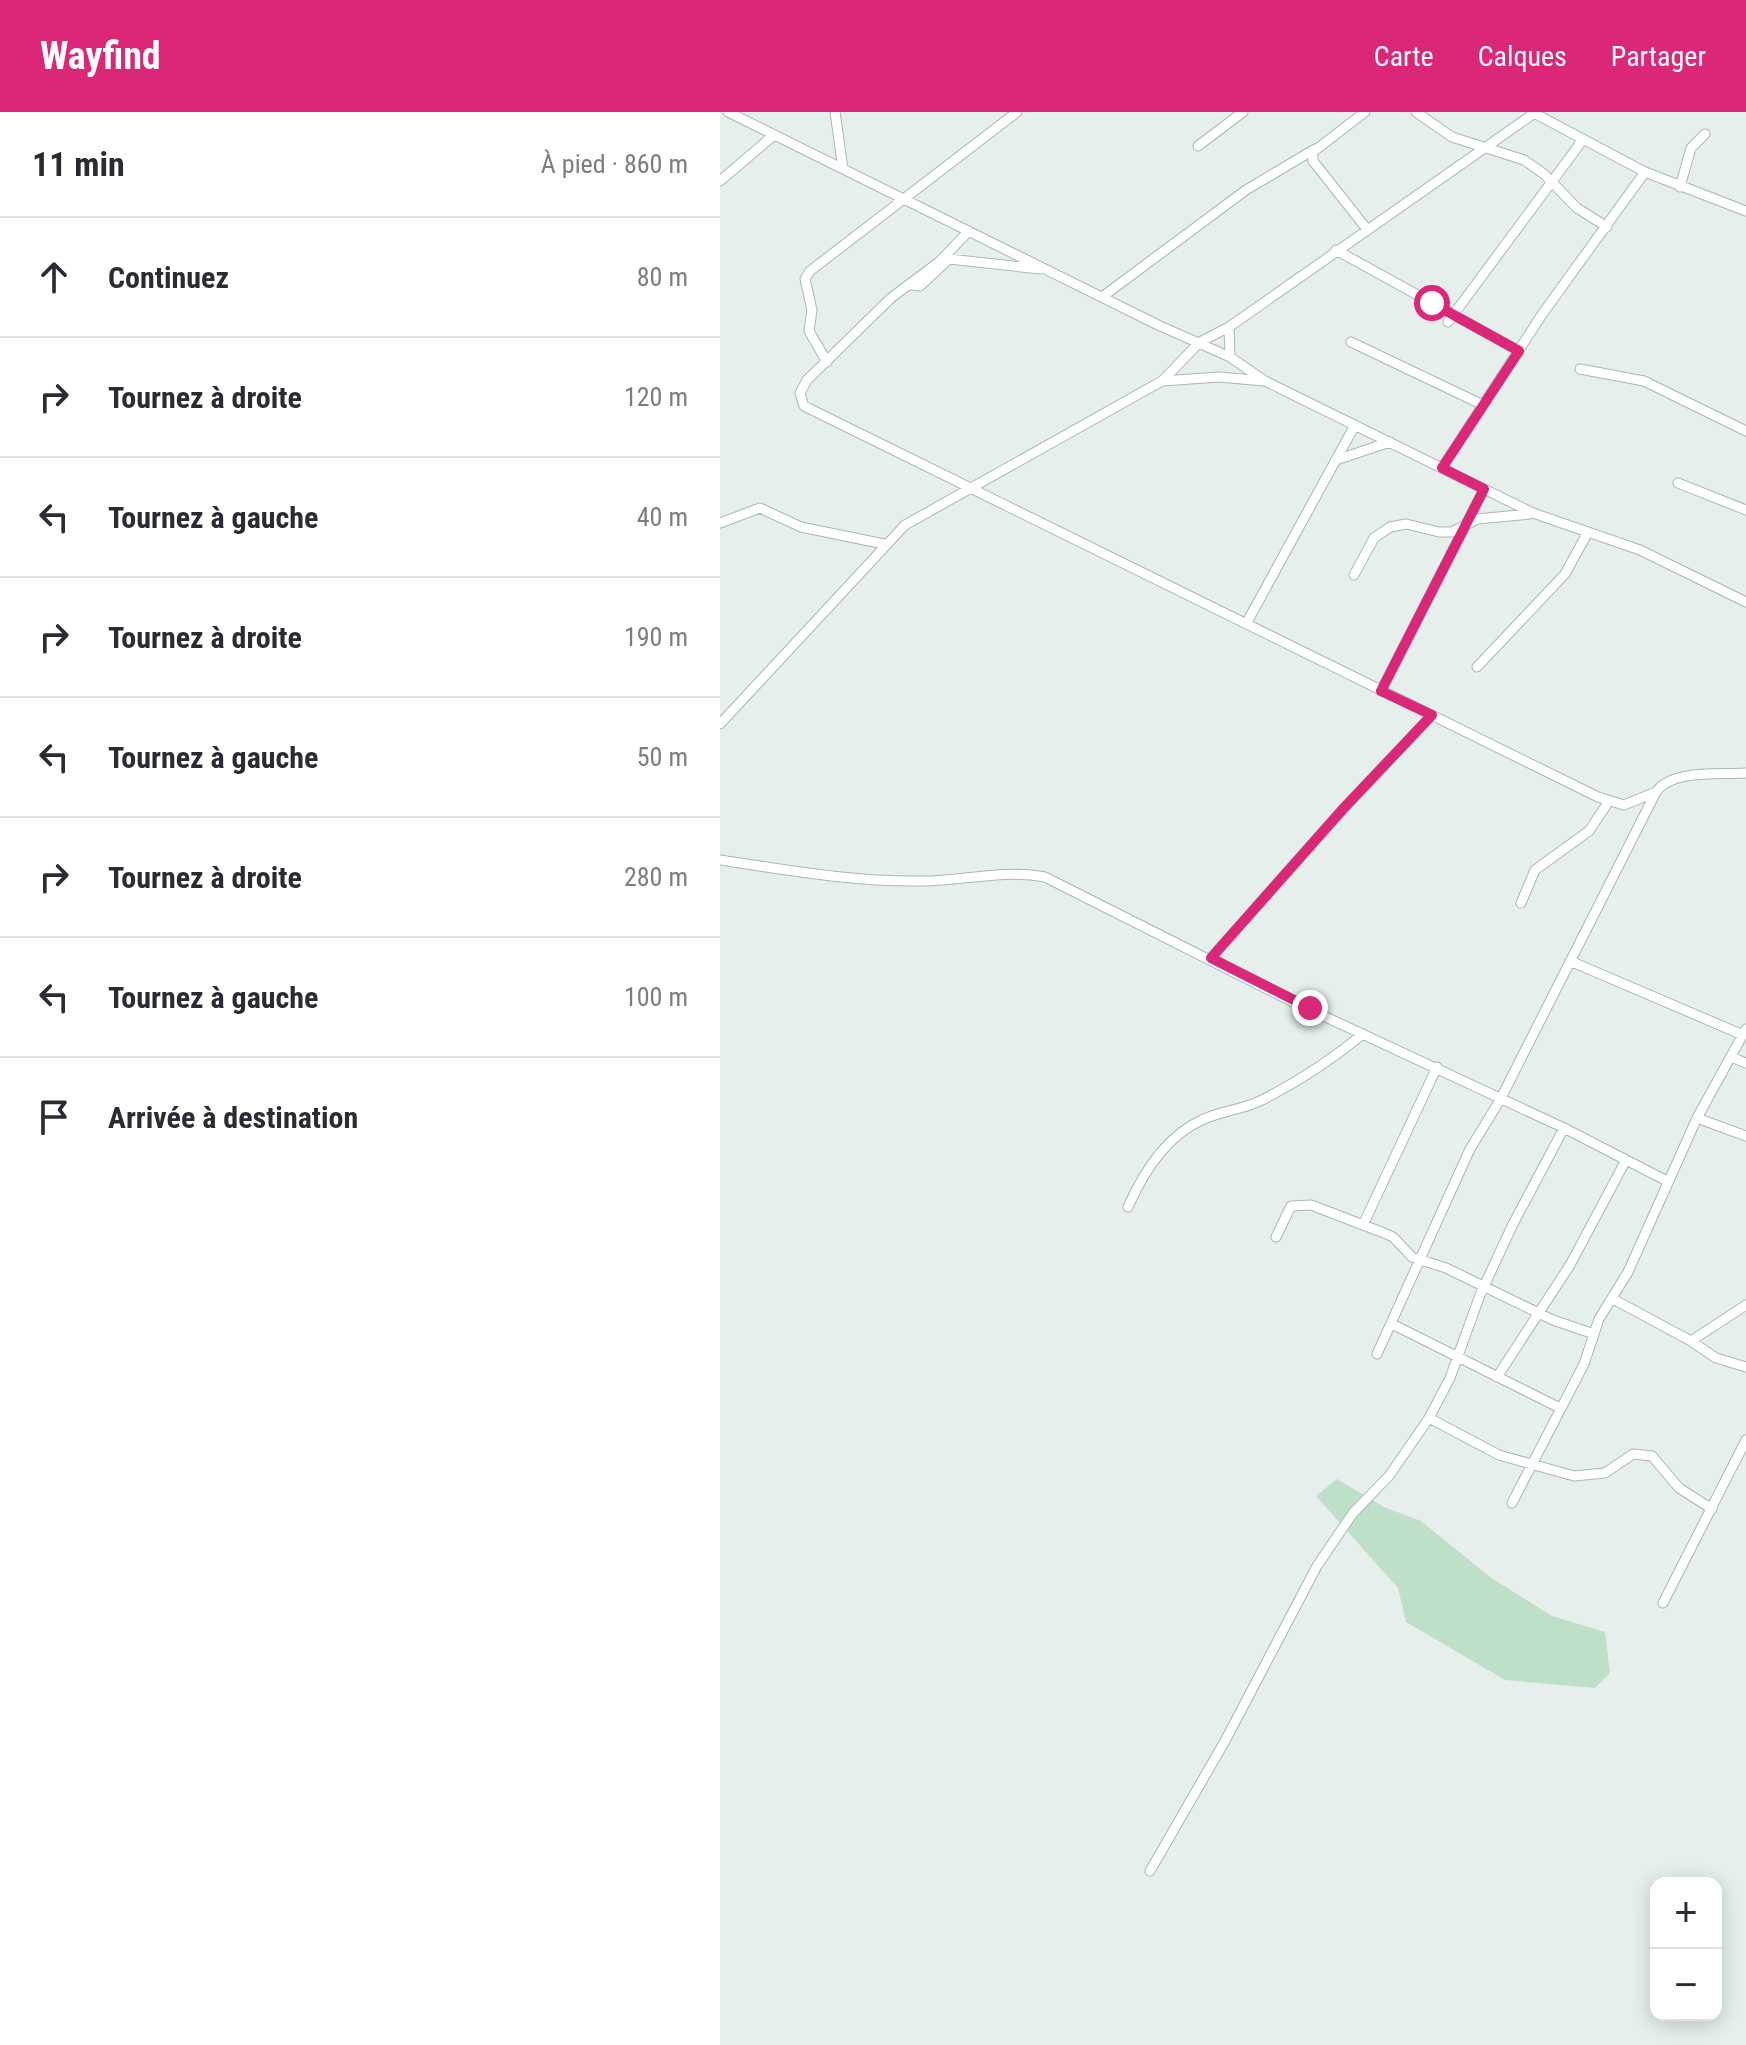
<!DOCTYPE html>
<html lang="fr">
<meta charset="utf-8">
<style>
body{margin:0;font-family:"Roboto Condensed",sans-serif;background:#f7f7f7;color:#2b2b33}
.controls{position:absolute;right:24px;bottom:24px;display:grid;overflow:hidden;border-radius:16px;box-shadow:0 4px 20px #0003}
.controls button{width:72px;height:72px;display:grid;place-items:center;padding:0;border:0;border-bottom:2px solid #e1e1e2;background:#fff;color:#2b2b33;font:40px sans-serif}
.stop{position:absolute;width:24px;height:24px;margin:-18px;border:6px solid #db2777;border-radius:50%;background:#fff}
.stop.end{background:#db2777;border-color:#fff;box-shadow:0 2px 8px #0008}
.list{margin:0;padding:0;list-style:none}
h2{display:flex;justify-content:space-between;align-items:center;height:104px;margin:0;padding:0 32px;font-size:34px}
h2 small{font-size:26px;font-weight:400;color:#7c7c81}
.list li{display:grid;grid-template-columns:52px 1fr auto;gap:24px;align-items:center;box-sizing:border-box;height:120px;padding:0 32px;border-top:2px solid #e1e1e2}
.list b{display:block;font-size:30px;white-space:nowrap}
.list em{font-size:26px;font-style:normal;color:#7c7c81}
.icon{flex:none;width:44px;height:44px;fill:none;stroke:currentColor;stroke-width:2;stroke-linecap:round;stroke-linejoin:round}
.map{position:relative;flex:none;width:1026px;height:1933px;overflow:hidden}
header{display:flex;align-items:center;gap:48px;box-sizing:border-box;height:112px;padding:0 40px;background:#db2777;color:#fff}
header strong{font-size:38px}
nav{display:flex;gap:44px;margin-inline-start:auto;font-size:28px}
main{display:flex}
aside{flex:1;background:#fff}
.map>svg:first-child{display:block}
.green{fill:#bfe0c8}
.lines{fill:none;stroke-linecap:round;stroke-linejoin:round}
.street-casing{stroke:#a8b8b2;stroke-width:11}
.street{stroke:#fff;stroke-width:9}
.route{stroke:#db2777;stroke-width:10}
</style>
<header>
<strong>Wayfind</strong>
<nav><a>Carte</a><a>Calques</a><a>Partager</a></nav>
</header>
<main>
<aside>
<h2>11 min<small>À pied · 860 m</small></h2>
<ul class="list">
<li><svg class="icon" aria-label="ahead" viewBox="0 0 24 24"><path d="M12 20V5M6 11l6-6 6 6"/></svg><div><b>Continuez</b></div><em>80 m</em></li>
<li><svg class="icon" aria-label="right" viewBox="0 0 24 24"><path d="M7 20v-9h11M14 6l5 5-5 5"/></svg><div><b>Tournez à droite</b></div><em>120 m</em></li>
<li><svg class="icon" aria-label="left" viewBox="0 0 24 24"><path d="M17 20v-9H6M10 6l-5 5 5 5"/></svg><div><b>Tournez à gauche</b></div><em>40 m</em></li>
<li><svg class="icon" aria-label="right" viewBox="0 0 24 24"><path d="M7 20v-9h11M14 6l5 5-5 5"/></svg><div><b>Tournez à droite</b></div><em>190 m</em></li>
<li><svg class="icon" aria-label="left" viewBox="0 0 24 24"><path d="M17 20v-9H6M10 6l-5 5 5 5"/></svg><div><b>Tournez à gauche</b></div><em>50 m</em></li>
<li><svg class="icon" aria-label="right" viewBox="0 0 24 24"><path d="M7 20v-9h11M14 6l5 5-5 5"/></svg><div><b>Tournez à droite</b></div><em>280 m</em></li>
<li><svg class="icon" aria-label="left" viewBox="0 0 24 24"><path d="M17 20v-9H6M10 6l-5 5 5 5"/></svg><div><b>Tournez à gauche</b></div><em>100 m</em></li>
<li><svg class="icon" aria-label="arrive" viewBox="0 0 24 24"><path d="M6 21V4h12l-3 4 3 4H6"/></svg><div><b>Arrivée à destination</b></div></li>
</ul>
</aside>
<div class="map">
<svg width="1026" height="1933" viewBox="0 0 1026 1933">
<rect width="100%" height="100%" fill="#e6efeb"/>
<path class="green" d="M617,1367l47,28 37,14 69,56 62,39 53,16 5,41 -15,15 -90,-8 -99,-58 -8,-34 -82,-92z"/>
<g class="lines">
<g class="street-casing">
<path id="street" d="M8,0l430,213 72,32 35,24 268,132 107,37 106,52
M115,0l8,57
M645,0l-52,40v9l53,67
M696,0l36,25 72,23 20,14 33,34 30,19
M812,0l113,60 101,39
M478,34l45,-34
M0,69l54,-46
M960,75l11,-39 14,-14
M249,119l-30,31 -48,36 -84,82 -7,13 4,13 794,391 26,8 32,-13
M616,138l183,101
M191,173l9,1 29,-27 91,10
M382,185l144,-107 69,-41
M728,210l134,-181
M509,215l1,30
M631,230l132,63
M107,250l-18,-31 3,-21 -7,-31 5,-8 207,-159
M860,257l64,12 102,50
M442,269l38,-39 29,-15 307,-215
M616,348l54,-18
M722,356l101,-155 102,-141
M958,371l68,27
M0,411l40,-15 41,19 83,17
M634,463l20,-37 16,-11 16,-3 33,8h13l25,-13 53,-5
M526,512l109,-199
M757,555l88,-93 23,-42
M661,579l103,-202
M0,612l185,-199 257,-144 57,-4 45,4
M0,748c67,10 134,22 202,21 41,0 82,-12 123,-4l240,121 279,130 103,53
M801,791l14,-33 54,-39 20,-30
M491,846l132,-149 89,-94
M850,849l173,74
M1026,917l-49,89 49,18
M1011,945l15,6
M408,1095c15,-34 38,-71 74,-87 18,-9 39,-10 58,-19 38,-19 70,-40 103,-67
M643,1113l74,-158
M556,1125l15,-31 20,-1 73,28 9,4 19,20 34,11 107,52 41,14
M893,1187l78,42 25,17 30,9
M672,1212l168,84
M971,1229l55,-36
M657,1242l93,-205 30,-49 156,-308c16,-23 64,-17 90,-19
M777,1265l73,-112 56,-105
M709,1306l70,37 75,21 31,-3 28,-19 19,2 27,32 33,21
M792,1391l72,-139 15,-45 29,-47 69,-154
M943,1491l83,-163
M430,1759l75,-130 92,-175 36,-53 36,-37 40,-58 21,-40 30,-83 33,-71 51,-96"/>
</g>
<use href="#street" class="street"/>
</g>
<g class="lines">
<path class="route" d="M590,896l-99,-50 132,-149 89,-94 -51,-24 103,-202 -42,-21 77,-117 -87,-48"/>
</g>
</svg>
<div class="controls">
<button>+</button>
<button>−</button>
</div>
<div class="stop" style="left:712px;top:191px"></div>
<div class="stop end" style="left:590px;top:896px"></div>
</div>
</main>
